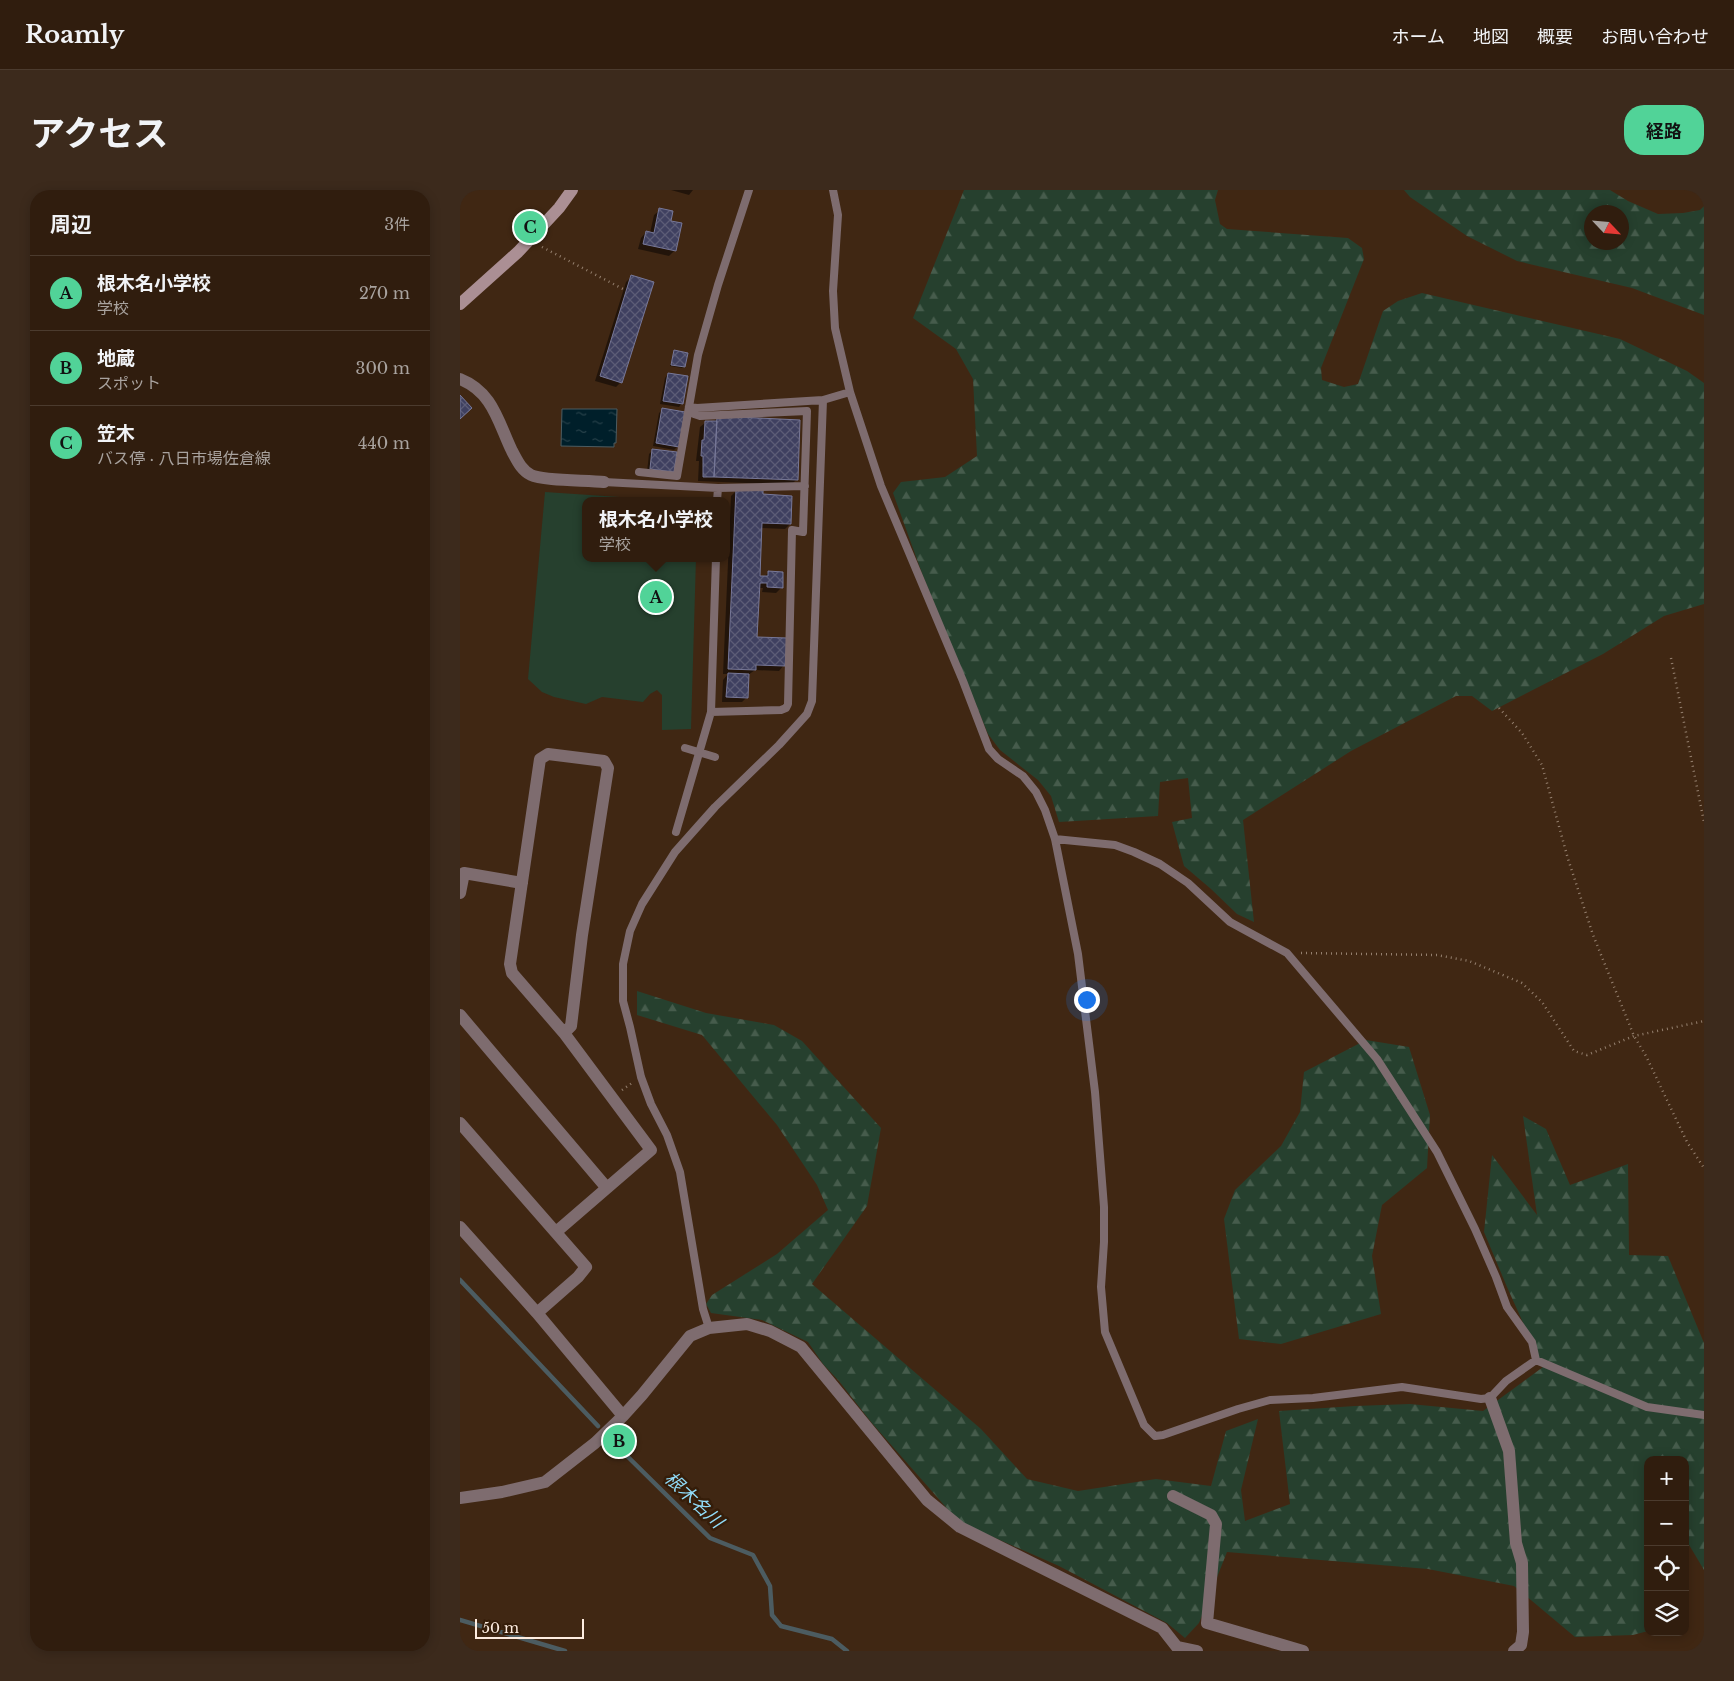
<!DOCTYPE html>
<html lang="ja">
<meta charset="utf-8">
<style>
body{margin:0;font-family:"Libre Baskerville","Noto Sans JP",serif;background:#3c2a1c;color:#f1f3f6}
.controls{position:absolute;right:15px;bottom:15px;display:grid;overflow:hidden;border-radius:10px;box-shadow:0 2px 12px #0003}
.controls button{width:45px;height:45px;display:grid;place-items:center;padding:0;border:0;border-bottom:1px solid #4b3b2e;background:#301d0e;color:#f1f3f6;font:25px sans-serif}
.compass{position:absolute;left:1124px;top:15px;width:45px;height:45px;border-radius:50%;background:#301d0e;box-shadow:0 2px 12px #0003;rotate:116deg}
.scale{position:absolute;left:15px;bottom:12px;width:109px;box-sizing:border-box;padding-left:5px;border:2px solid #fdece0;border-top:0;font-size:14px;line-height:18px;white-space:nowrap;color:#fdece0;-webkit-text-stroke:4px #351d09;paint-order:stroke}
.you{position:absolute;left:626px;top:809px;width:18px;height:18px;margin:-12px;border:4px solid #fff;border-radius:50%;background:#1a73e8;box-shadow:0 0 0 8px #1a73e833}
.badge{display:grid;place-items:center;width:32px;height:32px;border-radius:50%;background:#51d398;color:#111;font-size:16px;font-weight:700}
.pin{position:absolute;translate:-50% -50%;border:2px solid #fff;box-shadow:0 1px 5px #0006}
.popup{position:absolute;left:122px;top:307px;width:148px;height:65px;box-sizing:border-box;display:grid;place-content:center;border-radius:10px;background:#301d0e;filter:drop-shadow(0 1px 4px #0005);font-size:16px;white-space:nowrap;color:#a8a29e}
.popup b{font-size:19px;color:#f1f3f6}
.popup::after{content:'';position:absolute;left:50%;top:100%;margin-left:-10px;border:10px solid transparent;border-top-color:#301d0e}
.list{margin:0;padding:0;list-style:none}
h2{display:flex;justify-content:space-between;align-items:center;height:65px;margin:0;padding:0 20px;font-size:21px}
h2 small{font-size:16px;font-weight:400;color:#a8a29e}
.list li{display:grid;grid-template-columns:32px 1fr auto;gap:15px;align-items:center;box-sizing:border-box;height:75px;padding:0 20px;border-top:1px solid #4b3b2e}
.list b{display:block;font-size:19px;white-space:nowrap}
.list p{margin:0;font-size:16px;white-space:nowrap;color:#a8a29e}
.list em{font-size:16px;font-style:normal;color:#a8a29e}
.icon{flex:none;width:28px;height:28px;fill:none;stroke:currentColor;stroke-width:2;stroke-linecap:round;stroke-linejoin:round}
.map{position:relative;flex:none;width:1244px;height:1461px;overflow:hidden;border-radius:20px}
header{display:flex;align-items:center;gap:30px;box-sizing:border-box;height:70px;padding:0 25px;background:#301d0e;border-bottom:1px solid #4b3b2e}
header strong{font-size:24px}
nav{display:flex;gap:28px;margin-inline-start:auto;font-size:18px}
.intro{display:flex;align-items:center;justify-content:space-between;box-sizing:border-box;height:120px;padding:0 30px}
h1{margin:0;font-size:35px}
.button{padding:12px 22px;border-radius:20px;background:#51d398;color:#111;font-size:18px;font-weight:700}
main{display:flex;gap:30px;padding:0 30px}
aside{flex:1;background:#301d0e;border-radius:20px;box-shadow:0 2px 12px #0003}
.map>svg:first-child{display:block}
.forest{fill:url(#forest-firs);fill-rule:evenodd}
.park{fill:#26402e}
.water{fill:url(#water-ripples);stroke:#4c5c61}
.shadow{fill:#0007}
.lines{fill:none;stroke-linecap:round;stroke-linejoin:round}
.stream{stroke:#4c5c61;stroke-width:4.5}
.building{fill:url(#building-cross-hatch);stroke:#777899}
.path{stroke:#95806f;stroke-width:2.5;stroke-dasharray:1 4;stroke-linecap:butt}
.service{stroke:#7e6c6f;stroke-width:8}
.minor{stroke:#7e6c6f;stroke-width:12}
.secondary{stroke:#ab8f94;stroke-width:12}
.labels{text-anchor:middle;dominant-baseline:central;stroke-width:5;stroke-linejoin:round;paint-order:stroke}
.water-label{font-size:18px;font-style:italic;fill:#90dbf8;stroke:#351d09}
</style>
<header>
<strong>Roamly</strong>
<nav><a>ホーム</a><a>地図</a><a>概要</a><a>お問い合わせ</a></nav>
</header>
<div class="intro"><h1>アクセス</h1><a class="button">経路</a></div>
<main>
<aside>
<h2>周辺<small>3件</small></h2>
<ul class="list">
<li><span class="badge">A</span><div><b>根木名小学校</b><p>学校</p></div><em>270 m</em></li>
<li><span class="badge">B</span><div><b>地蔵</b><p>スポット</p></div><em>300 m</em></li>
<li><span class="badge">C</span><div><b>笠木</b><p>バス停 · 八日市場佐倉線</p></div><em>440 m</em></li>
</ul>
</aside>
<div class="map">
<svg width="1244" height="1461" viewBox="0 0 1244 1461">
<defs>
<pattern id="forest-firs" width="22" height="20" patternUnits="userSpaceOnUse" patternTransform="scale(1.25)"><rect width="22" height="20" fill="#26402e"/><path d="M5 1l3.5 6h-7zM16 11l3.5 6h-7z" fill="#465c4c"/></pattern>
<pattern id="water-ripples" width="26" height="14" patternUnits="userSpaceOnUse" patternTransform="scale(1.25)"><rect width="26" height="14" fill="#001f2a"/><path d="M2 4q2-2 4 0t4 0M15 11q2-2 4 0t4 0" fill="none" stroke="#264049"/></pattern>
<pattern id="building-cross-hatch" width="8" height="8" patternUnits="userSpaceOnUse" patternTransform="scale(1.25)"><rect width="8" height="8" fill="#3f4060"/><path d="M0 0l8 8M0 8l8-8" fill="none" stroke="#5c5c76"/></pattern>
</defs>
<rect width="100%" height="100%" fill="#402713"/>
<path class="forest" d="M504,0h254l-3,10 5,24 7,5 121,9 14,10 2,11 -43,109 1,12 22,7 14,-3 25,-73 15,-10 24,-8 198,46 67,32 17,12v221l-40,12 -61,38 -111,57 -20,-15h-16l-105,55 -108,69 11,102 -17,-8 -26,-25 -27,-23 -12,-44 20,-4 -4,-40 -28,4 -2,34 -99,6 -8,-26 -13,-16 -38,-30 -12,-16 -65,-158 -30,-83 8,-11 44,-5 32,-21 -4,-77 -17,-30 -43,-31z
M944,0h206l18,11 30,13 25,-1 17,-3 4,-4v109l-72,-27 -115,-27 -50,-25 -57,-39zM1162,22v30h-30v-30z
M177,801l69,22 68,12 28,16 79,87 -14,78 -55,78 169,145 46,50 51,12 78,-12 55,7 15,-55 32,-12 -17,71 4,31 45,-17 -11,-93 76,-5 55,-2 73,7 60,-44 -36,-80 -23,-55 8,-77 45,60 -14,-99 23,13 24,56 58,-21 1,91 39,1 36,87v227l-19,-32v-78h-37v171l-15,4 -58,2 -61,-51 -86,-17 -201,-17 -28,71 -14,15 -18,-15 -108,-57 -100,-44 -88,-100 -32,-41 -16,-17 -15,-22 -46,-22 -51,-7 -5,-9 6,-9 65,-41 51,-44 -11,-25 -40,-60 -75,-90 -65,-20z
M906,850l43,7 21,68 -3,53 -45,37 -10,51 9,58 -100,30 -42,-5 -15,-120 11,-29 46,-44 19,-34 4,-40z"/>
<path class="park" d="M85,302l134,9h-93v57h110l-5,171 -29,1v-35l-5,-5 -7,4 -7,8 -41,-5 -16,7 -32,-7 -12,-5 -14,-13z"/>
<path class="water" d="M102,219h55l-1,34h-2v4l-53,-1z"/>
<path class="shadow" d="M211,0h22l-4,5z
M200,20l10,12 5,28 -6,6 -31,-7 3,-11 5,-6 4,1 4,-18z
M172,86l-11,106 -5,5 -21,-6 31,-99z
M214,162l10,15 -2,1 -12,-2z
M208,184l14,29 -3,4 -19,-3 5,-26z
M202,220l16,36 -4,4 -21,-4 6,-33z
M257,228l79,62 -5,5 -93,-4 1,-20h-3l4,-34 6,-5h7z
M193,260l20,22h-26l2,-18z
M277,300l25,6 28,28 -5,5 -24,-1 -3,49h6l4,-4 13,15 -5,5 -14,-1 1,-4h-5l-2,50 28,27 -5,6 -24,-1 -7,5 -1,22 -5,5h-20l1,-22 5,-6h-5l8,-178z"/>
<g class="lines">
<path class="stream" d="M0,1090l138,146
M165,1264l85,84 43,17 17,31 2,29 9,11 51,13 15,12
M0,1430l105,31"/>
</g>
<path class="building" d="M199,18l14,3 -2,10 11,2 -6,28 -33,-7 3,-13 8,2z
M171,85l23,7 -32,101 -22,-7z
M214,160l14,3 -3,14 -14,-2z
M208,183l20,3 -5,28 -20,-3z
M0,205l12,13 -12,11z
M202,218l23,4 -6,35 -23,-4z
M257,226l83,4 -2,60 -84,-3z
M245,231h12l-3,56h-11v-21h-2l1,-16h2z
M192,259l25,3 -3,20 -24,-3z
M276,299l27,1v4l29,2 -1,28 -29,-1 -2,53h8v-5l15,1v16l-16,-1v-4h-7l-3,54 30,1 -2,28 -29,-1v5l-28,-1z
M268,483l21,1 -1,24 -22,-1z"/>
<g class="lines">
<path class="path" d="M82,57l83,43
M1211,468l33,164
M1039,518l23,25 20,32 26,94 25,76 41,101 12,20 41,86 17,26
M841,763l136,2 32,6 53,22 20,19 32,49 13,4 47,-19 70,-15
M162,900l10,-7"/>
<path class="service" d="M373,0l5,25 -5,76 2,37 15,64 31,94 82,195 26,68 9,10 25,17 13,16 9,18 10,29 23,115 17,138 9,115v35l-3,45 4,45 39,93 11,11 8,-1 75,-26 32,-9 43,-2 89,-11 79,12 9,-1 16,-17 30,-21 111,47 57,8
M229,217l5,7 6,2 107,-5 -4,121 -11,-2 -4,174 -2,4 -5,2 -70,2
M229,217l8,1 126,-8 27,-8
M179,282l38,4 21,-121 20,-70 31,-95
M144,292l114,6 87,-2
M257,311l1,-13
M225,558l30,9
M216,642l35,-120 5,-154
M595,649l60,6 19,7 26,12 28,19 42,39 57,31 90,106 60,93 38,77 21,48 11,30 25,35 4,18
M249,1138l-6,-19 -23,-137 -13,-37 -16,-31 -10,-27 -11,-50 -7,-26v-37l7,-33 12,-27 33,-52 40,-45 64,-62 19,-21 9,-10 5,-13 11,-301"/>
<path class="minor" d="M0,189c33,13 38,43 52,72 5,9 9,19 19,24 12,6 57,5 73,7
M0,703l4,-20 58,10
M0,825l146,172
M0,933l126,144 -8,10 -41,36
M0,1037l77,86 86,103
M96,1042l95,-82 -87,-117 -52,-60 -2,-9 30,-205 8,-5 56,7 4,7 -26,167 -11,91 -7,7
M1030,1208l19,53 7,92 6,20 1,69 -2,13 -7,6
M713,1306l38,19 5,9 -9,99 96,28
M0,1308l42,-6 43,-10 50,-39 28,-27 19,-21 48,-59 19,-8 38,-4 23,7 31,16 126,153 33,27 202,101 18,23
M718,1457l19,4"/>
<path class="secondary" d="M0,114l58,-52 41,-44 13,-18"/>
</g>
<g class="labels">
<g class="water-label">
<text transform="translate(234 1310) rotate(43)">根木名川</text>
</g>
</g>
</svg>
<div class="controls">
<button>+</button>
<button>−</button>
<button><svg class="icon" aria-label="locate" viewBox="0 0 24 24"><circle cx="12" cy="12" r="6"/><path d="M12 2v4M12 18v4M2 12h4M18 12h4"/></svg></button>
<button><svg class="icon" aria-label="layers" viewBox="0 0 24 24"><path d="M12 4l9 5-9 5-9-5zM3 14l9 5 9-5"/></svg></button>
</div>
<svg class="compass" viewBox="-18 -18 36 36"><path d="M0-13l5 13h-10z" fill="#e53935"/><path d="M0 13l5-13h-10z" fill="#a8a29e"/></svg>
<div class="scale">50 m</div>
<div class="you"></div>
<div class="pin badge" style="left:196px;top:407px">A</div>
<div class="popup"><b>根木名小学校</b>学校</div>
<div class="pin badge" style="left:159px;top:1251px">B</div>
<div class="pin badge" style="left:70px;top:37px">C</div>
</div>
</main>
